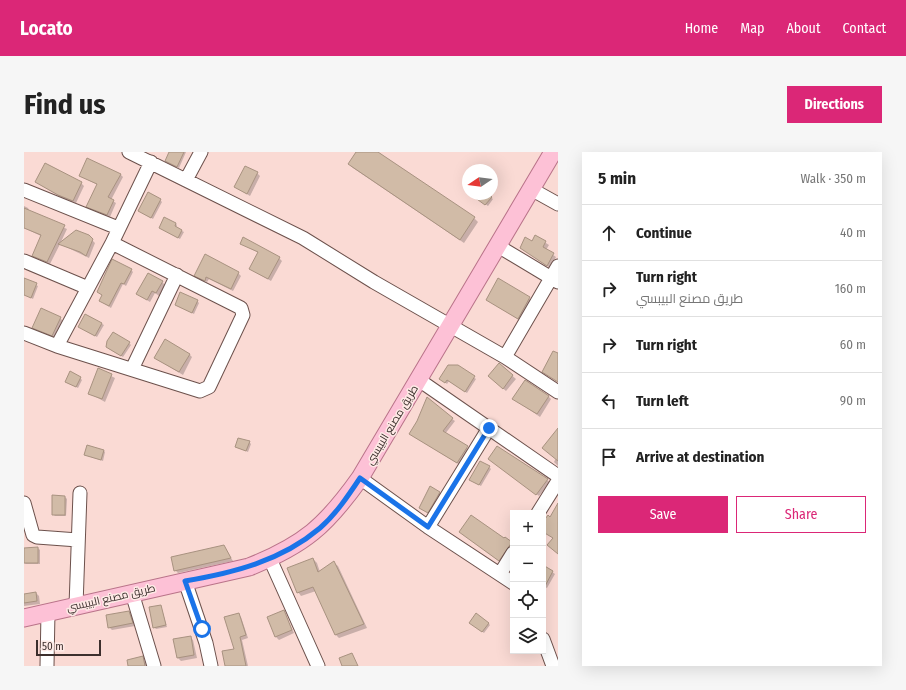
<!DOCTYPE html>
<meta charset="utf-8">
<style>
body{margin:0;font-family:"Fira Sans Condensed",Cairo,sans-serif;background:#f6f6f6;color:#222}
.controls{position:absolute;right:12px;bottom:12px;display:grid;overflow:hidden;border-radius:0px;box-shadow:0 4px 16px #0002}
.controls button{width:36px;height:36px;display:grid;place-items:center;padding:0;border:0;border-bottom:1px solid #e0e0e0;background:#fff;color:#222;font:20px sans-serif}
.compass{position:absolute;left:438px;top:12px;width:36px;height:36px;border-radius:50%;background:#fff;box-shadow:0 4px 16px #0002;rotate:257deg}
.scale{position:absolute;left:12px;bottom:10px;width:65px;box-sizing:border-box;padding-left:4px;border:2px solid #3c2f2d;border-top:0;font-size:11px;line-height:14px;white-space:nowrap;color:#3c2f2d;-webkit-text-stroke:3px #feeae6;paint-order:stroke}
.stop{position:absolute;width:12px;height:12px;margin:-9px;border:3px solid #1a73e8;border-radius:50%;background:#fff}
.stop.end{background:#1a73e8;border-color:#fff;box-shadow:0 1px 4px #0008}
.list{margin:0;padding:0;list-style:none}
h2{display:flex;justify-content:space-between;align-items:center;height:52px;margin:0;padding:0 16px;font-size:17px}
h2 small{font-size:13px;font-weight:400;color:#767676}
.list li{display:grid;grid-template-columns:26px 1fr auto;gap:12px;align-items:center;box-sizing:border-box;height:56px;padding:0 16px;border-top:1px solid #e0e0e0}
.list b{display:block;font-size:15px;white-space:nowrap}
.list p{margin:0;font-size:13px;white-space:nowrap;color:#767676}
.list em{font-size:13px;font-style:normal;color:#767676}
.actions{display:flex;gap:8px;padding:12px 16px}
.actions a{flex:1;padding:9px 0;border:1px solid #db2777;border-radius:0px;text-align:center;font-size:14px;color:#db2777}
.actions .main{background:#db2777;color:#fff}
.icon{flex:none;width:22px;height:22px;fill:none;stroke:currentColor;stroke-width:2;stroke-linecap:round;stroke-linejoin:round}
.map{position:relative;flex:none;width:534px;height:514px;overflow:hidden;border-radius:0px}
header{display:flex;align-items:center;gap:24px;box-sizing:border-box;height:56px;padding:0 20px;background:#db2777;color:#fff}
header strong{font-size:19px}
nav{display:flex;gap:22px;margin-inline-start:auto;font-size:14px}
.intro{display:flex;align-items:center;justify-content:space-between;box-sizing:border-box;height:96px;padding:0 24px}
h1{margin:0;font-size:28px}
.button{padding:10px 18px;border-radius:0px;background:#db2777;color:#fff;font-size:14px;font-weight:700}
main{display:flex;gap:24px;padding:0 24px}
aside{flex:1;background:#fff;border-radius:0px;box-shadow:0 4px 16px #0002}
.map>svg:first-child{display:block}
.shadow{fill:#0003}
.building{fill:#d1bba7;stroke:#a89280}
.lines{fill:none;stroke-linecap:round;stroke-linejoin:round}
.minor-casing{stroke:#6c514c;stroke-width:15}
.major-casing{stroke:#b97389;stroke-width:19}
.minor{stroke:#fff;stroke-width:13}
.major{stroke:#fdc1d6;stroke-width:17}
.route{stroke:#1a73e8;stroke-width:5}
.labels{text-anchor:middle;dominant-baseline:central;stroke-width:3;stroke-linejoin:round;paint-order:stroke}
.street-label{font-size:11px;fill:#3c2f2d;stroke:#feeae6}
</style>
<header>
<strong>Locato</strong>
<nav><a>Home</a><a>Map</a><a>About</a><a>Contact</a></nav>
</header>
<div class="intro"><h1>Find us</h1><a class="button">Directions</a></div>
<main>
<div class="map">
<svg width="534" height="514" viewBox="0 0 534 514">
<rect width="100%" height="100%" fill="#fadad4"/>
<path class="shadow" d="M146,0h16l-7,16 -12,-6z
M333,0h19l98,66 4,4 -14,21 -111,-75 -4,-4z
M233,21l3,3 -10,20 -15,-9z
M96,22l3,3 -12,23 5,3 -6,14 -20,-8 -2,-3 10,-21 -18,-9z
M12,30l45,1 3,3 -8,17 -14,-5z
M451,42h11l7,5 -5,7 -12,-9z
M136,48l2,2 -9,17 -12,-7z
M0,54l4,2 2,4 37,17 -7,15 28,-8 7,7 -6,15 -29,-14 -10,20 -14,-6 -3,-3 8,-19 -17,-8z
M152,72l1,1 -1,3 8,4 -4,7 -20,-11z
M511,84l14,9 -3,5 10,7 -6,11 -29,-20 11,-6z
M218,92l37,14 3,3 -11,20 -21,-12 9,-16z
M107,118l2,2 -7,14 -3,-2 -12,24 -8,-5 -2,-2 2,-5 -5,-4z
M214,121l3,3 -8,15 -24,-12 -2,3 -9,-4z
M0,127l14,7 -5,13 -8,-4z
M474,128l35,21 -12,20 -34,-21z
M138,130l3,3 -6,11 -4,-3 -5,9 -10,-6z
M173,149l2,2 -5,11 -16,-8z
M62,163l18,10 -7,12 -18,-10z
M36,166l3,3 -8,17 -22,-11z
M105,191l2,2 -8,12 -14,-8z
M165,202l3,3 -9,18 -28,-17z
M475,212l17,15 -10,12 -17,-15z
M434,214l18,13 -9,14 -18,-12 -2,3 -5,-4z
M75,218l16,8 -10,24 -16,-9z
M56,226l2,2 -4,8 -10,-5z
M524,244l3,3 -11,18 -23,-16z
M428,267l3,2 -10,13 25,16 -10,15 -50,-31z
M534,279v35l-4,-4 2,-4z
M225,290l2,2 -3,8 -12,-5z
M80,299l1,1 -2,9 -18,-6z
M465,307l58,21 3,2 -11,14z
M465,315l2,2 -10,17 -9,-5z
M407,336l11,6 -12,20 -9,-6z
M41,345l2,2 -1,17h-11l-2,-2z
M439,382l41,5 1,-1 8,6v3l-11,16z
M200,394l9,15 -55,12 -3,-3z
M14,396l2,2v14h-14l-2,-1v-14z
M289,407l4,4 3,9 14,-9 4,3 29,62 -28,10 -3,-3 -20,-44 -15,5 -3,-4z
M519,414l12,8 -8,14 -4,-2z
M12,441l3,3 1,8 -16,2v-11z
M137,454l6,21 -11,2 -2,-2z
M105,460l3,3 3,11 -23,4 -3,-3z
M260,460l10,21 -15,7 -3,-3z
M214,462l3,3 7,21 -6,2 6,26h-22l10,-17z
M464,471l2,2 -6,8 -12,-9z
M166,485l3,3 4,18 -16,3 -3,-3z
M118,505l5,9h-17z"/>
<path class="building" d="M145,0h15l-7,15 -12,-6z
M332,0h22l97,65 -15,23 -112,-76z
M63,6l34,16 -13,23 6,3 -7,15 -21,-8 11,-23 -18,-8z
M21,11l37,19 -9,19 -15,-6 -23,-13z
M221,14l13,6 -11,22 -13,-7z
M124,40l13,7 -10,19 -13,-7z
M446,42h18l4,3 -7,8z
M0,56l41,17 -18,37 -15,-6 9,-21 -17,-7z
M140,65l12,6 -1,3 7,4 -4,8 -19,-10z
M52,78l13,5 4,4 -7,17 -6,-4 -22,-8z
M511,83l11,6 -3,6 11,6 -7,13 -27,-18 5,-11 7,4z
M219,85l37,20 -12,22 -19,-10 9,-17 -18,-8z
M181,102l34,18 -8,17 -25,-12 -1,4 -11,-5z
M88,107l20,10 -8,15 -3,-1 -12,23 -10,-5 3,-6 -5,-3z
M124,121l15,8 -7,12 -4,-2 -5,9 -11,-6z
M0,126l13,5 -6,15 -7,-3z
M474,126l32,19 -12,22 -32,-19z
M156,140l18,8 -6,13 -17,-8z
M17,156l20,9 -9,19 -20,-8z
M61,162l17,9 -7,13 -17,-9z
M89,180l17,10 -9,14 -15,-9 1,-6z
M141,187l25,15 -11,18 -25,-14z
M529,199l5,2v29l-16,-10z
M475,211l14,12 -10,14 -15,-13z
M424,213h10l17,11 -10,16 -18,-12 -2,3 -6,-4z
M74,216l14,6 -10,25 -14,-5z
M46,219l11,6 -5,10 -11,-5z
M501,228l24,16 -12,18 -25,-15z
M403,245l26,21 -10,13 25,15 -11,17 -48,-29 8,-13z
M534,276v33l-16,-13z
M214,286l12,3 -4,10 -11,-4z
M63,293l17,5 -3,10 -17,-5z
M473,294l51,33 -12,16 -48,-36z
M456,309l10,5 -11,19 -10,-5z
M406,334l10,6 -12,21 -9,-5z
M28,343l13,1v19h-13z
M534,351v51l-11,-9 6,-7 -10,-6v-10l5,-7 2,2z
M447,363l33,23 1,-1 7,5 -13,19 -40,-29z
M200,393l7,13 -57,13 -3,-14z
M14,395v16h-14v-15z
M289,406l5,14 16,-11 30,63 -29,11 -22,-48 -16,6 -10,-25z
M519,413l10,6 -10,19z
M12,440l1,9 -13,2v-9z
M137,453l5,20 -13,3 -4,-21z
M260,458l8,20 -17,7 -8,-20z
M105,459l4,12 -25,5 -2,-13z
M215,461l7,22 -6,2 6,29h-21l-3,-15 12,-2 -10,-32z
M452,461l13,10 -7,9 -13,-9z
M167,484l3,19 -17,3 -4,-19z
M328,501l6,13h-16l-3,-8z
M119,504l2,10h-17l-1,-6z"/>
<g class="lines">
<g class="minor-casing">
<path id="minor" d="M105,0l174,86 71,44 131,75 53,35
M162,28l15,-28
M507,37l27,15
M0,38l94,38
M474,94l60,36
M0,109l64,27
M0,181l33,13 143,45 9,-4 34,-72 -2,-7 -129,-65
M33,194l55,-103 39,-81
M481,205l53,-91
M108,217l45,-94
M395,228l139,96
M336,326l68,49 85,56
M0,351l9,32 4,2 41,3
M514,361l20,-32
M404,375l61,-99
M246,407l48,107
M476,422l13,-21
M161,429l21,62 5,23
M108,441l22,73
M52,454l4,-113
M519,487l10,27
M23,514l1,-54"/>
</g>
<g class="major-casing">
<path id="major" d="M0,466l225,-51c55,-22 77,-41 111,-89l193,-326"/>
</g>
<use href="#minor" class="minor"/>
<use href="#major" class="major"/>
</g>
<g class="lines">
<path class="route" d="M178,477l-17,-48c48,-8 96,-20 135,-53 16,-14 28,-32 40,-50l68,49 61,-99"/>
</g>
<g class="labels">
<g class="street-label">
<text transform="translate(368 273) rotate(-59)">طريق مصنع البيبسي</text>
<text transform="translate(87 446) rotate(-13)">طريق مصنع البيبسي</text>
</g>
</g>
</svg>
<div class="controls">
<button>+</button>
<button>−</button>
<button><svg class="icon" aria-label="locate" viewBox="0 0 24 24"><circle cx="12" cy="12" r="6"/><path d="M12 2v4M12 18v4M2 12h4M18 12h4"/></svg></button>
<button><svg class="icon" aria-label="layers" viewBox="0 0 24 24"><path d="M12 4l9 5-9 5-9-5zM3 14l9 5 9-5"/></svg></button>
</div>
<svg class="compass" viewBox="-18 -18 36 36"><path d="M0-13l5 13h-10z" fill="#e53935"/><path d="M0 13l5-13h-10z" fill="#767676"/></svg>
<div class="scale">50 m</div>
<div class="stop" style="left:178px;top:477px"></div>
<div class="stop end" style="left:465px;top:276px"></div>
</div>
<aside>
<h2>5 min<small>Walk · 350 m</small></h2>
<ul class="list">
<li><svg class="icon" aria-label="ahead" viewBox="0 0 24 24"><path d="M12 20V5M6 11l6-6 6 6"/></svg><div><b>Continue</b></div><em>40 m</em></li>
<li><svg class="icon" aria-label="right" viewBox="0 0 24 24"><path d="M7 20v-9h11M14 6l5 5-5 5"/></svg><div><b>Turn right</b><p>طريق مصنع البيبسي</p></div><em>160 m</em></li>
<li><svg class="icon" aria-label="right" viewBox="0 0 24 24"><path d="M7 20v-9h11M14 6l5 5-5 5"/></svg><div><b>Turn right</b></div><em>60 m</em></li>
<li><svg class="icon" aria-label="left" viewBox="0 0 24 24"><path d="M17 20v-9H6M10 6l-5 5 5 5"/></svg><div><b>Turn left</b></div><em>90 m</em></li>
<li><svg class="icon" aria-label="arrive" viewBox="0 0 24 24"><path d="M6 21V4h12l-3 4 3 4H6"/></svg><div><b>Arrive at destination</b></div></li>
</ul>
<div class="actions"><a class="main">Save</a><a>Share</a></div>
</aside>
</main>
